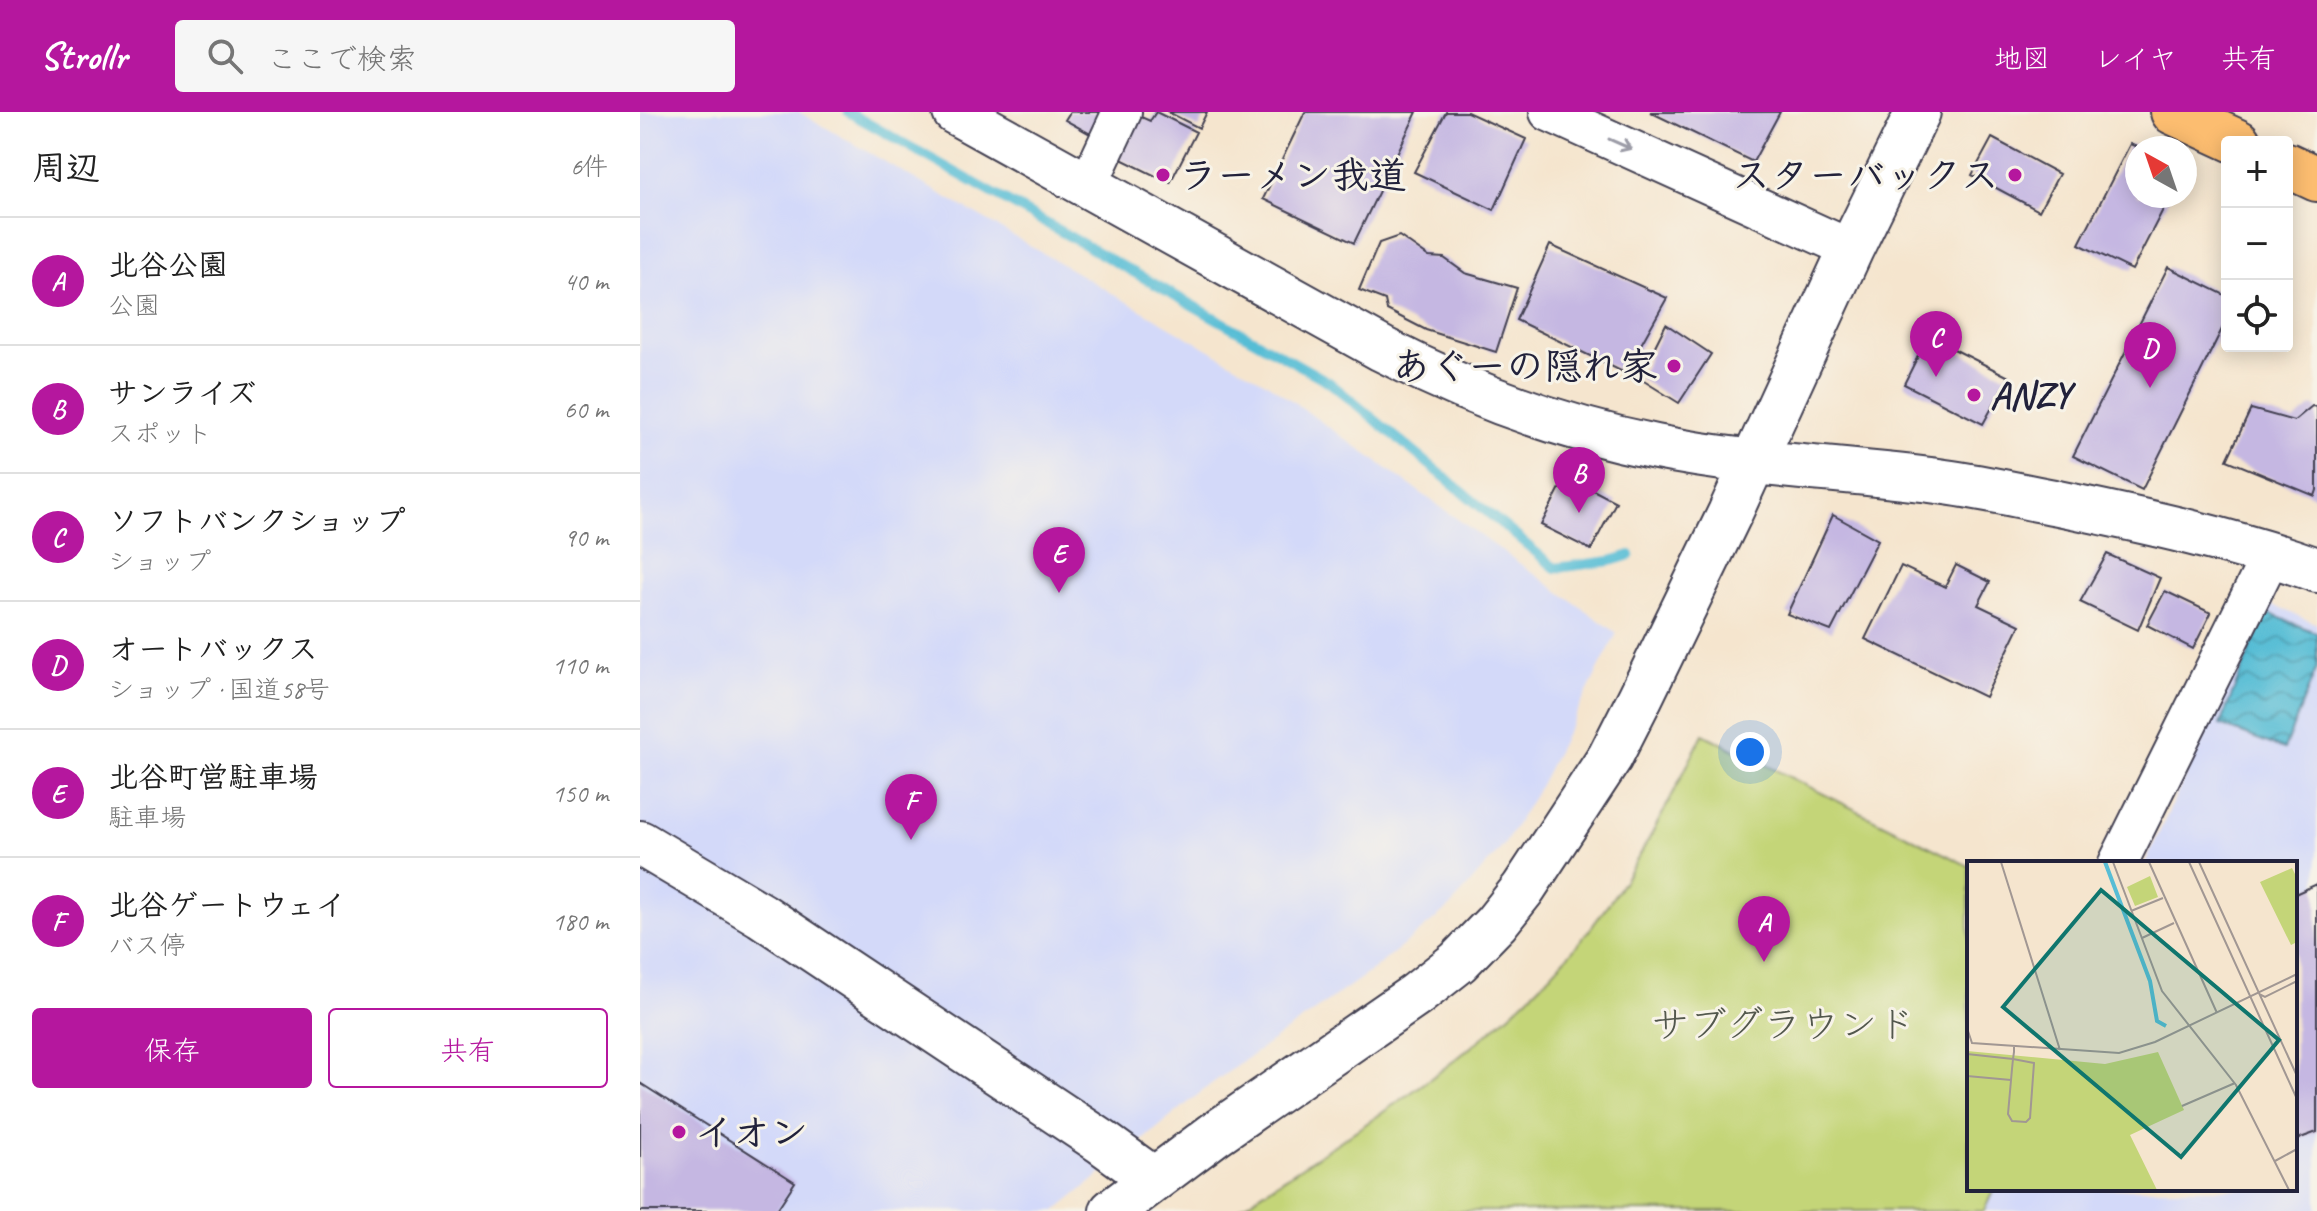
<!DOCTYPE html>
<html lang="ja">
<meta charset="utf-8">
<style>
body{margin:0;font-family:Caveat,"Klee One",sans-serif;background:#f6f6f6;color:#222}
.controls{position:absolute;right:24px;top:24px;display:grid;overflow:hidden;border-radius:8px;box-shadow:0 4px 20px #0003}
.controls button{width:72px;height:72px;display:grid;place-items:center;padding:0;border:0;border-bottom:2px solid #e0e0e0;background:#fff;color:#222;font:40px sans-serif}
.compass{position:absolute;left:1485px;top:24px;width:72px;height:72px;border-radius:50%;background:#fff;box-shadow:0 4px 20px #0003;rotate:320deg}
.you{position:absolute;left:1110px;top:640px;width:28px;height:28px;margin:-20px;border:6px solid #fff;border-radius:50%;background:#1a73e8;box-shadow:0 0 0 12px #1a73e833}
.badge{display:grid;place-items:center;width:52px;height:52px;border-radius:50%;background:#b5179e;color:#fff;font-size:26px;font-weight:700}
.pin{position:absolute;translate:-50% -66px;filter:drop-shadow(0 2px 4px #0008)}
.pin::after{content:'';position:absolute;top:42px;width:28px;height:24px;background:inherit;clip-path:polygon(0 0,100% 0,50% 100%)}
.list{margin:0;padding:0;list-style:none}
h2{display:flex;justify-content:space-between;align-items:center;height:104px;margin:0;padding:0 32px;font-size:34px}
h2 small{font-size:26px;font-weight:400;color:#767676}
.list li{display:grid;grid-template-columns:52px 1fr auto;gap:24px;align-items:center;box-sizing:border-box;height:128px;padding:0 32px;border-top:2px solid #e0e0e0}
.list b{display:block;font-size:30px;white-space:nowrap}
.list p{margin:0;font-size:26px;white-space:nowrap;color:#767676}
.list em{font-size:26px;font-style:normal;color:#767676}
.actions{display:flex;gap:16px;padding:24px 32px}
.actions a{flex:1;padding:18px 0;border:2px solid #b5179e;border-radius:8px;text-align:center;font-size:28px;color:#b5179e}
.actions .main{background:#b5179e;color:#fff}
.icon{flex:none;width:44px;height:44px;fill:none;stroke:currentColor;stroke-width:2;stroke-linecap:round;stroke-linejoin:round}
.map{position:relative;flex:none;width:1677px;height:1099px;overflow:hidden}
header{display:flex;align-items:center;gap:48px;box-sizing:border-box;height:112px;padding:0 40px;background:#b5179e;color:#fff}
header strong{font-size:38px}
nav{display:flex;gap:44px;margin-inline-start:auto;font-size:28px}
.search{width:560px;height:72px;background:#f6f6f6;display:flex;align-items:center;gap:20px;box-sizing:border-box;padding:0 28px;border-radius:8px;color:#767676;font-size:30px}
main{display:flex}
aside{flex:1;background:#fff}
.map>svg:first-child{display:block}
.built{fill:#d3d9f9}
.park{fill:#c4d578;stroke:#737c5a;stroke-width:2}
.water{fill:url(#water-waves);stroke:#3c7088;stroke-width:2}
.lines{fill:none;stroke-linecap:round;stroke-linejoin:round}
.stream{stroke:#57bdd5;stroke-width:10}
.building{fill:#c5b7e2}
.minor-casing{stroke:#423f51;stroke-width:42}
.tertiary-casing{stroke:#423f51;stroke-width:48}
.trunk-casing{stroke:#423f51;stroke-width:48}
.minor{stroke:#fff;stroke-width:38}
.tertiary{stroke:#fff;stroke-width:44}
.trunk{stroke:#fcbd6f;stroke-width:44}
.oneway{stroke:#9c9ca7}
.poi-dot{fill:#b5179e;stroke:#f7f3e8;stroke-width:3}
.labels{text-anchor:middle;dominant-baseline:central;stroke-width:6;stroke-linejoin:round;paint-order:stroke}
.poi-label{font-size:38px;font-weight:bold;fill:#22223b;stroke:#f7f3e8;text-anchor:start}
.park-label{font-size:38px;fill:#53584d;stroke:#f7f3e8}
.inset-river{fill:none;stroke:#57bdd5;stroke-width:4}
.inset-road{fill:none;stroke:#a19793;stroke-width:2}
.view{fill:#0f766e;fill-opacity:0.15;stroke:#0f766e;stroke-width:4}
.inset-edge{fill:none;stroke:#22223b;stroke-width:4}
</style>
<header>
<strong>Strollr</strong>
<div class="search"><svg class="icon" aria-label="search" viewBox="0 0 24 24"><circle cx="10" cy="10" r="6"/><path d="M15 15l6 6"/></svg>ここで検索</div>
<nav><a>地図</a><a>レイヤ</a><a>共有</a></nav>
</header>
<main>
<aside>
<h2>周辺<small>6件</small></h2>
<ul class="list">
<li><span class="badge">A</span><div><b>北谷公園</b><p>公園</p></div><em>40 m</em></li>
<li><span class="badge">B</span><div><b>サンライズ</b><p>スポット</p></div><em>60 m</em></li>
<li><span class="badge">C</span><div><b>ソフトバンクショップ</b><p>ショップ</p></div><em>90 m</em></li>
<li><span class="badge">D</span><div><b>オートバックス</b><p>ショップ · 国道58号</p></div><em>110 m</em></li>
<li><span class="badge">E</span><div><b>北谷町営駐車場</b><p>駐車場</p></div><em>150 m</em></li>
<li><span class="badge">F</span><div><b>北谷ゲートウェイ</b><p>バス停</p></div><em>180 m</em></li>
</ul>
<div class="actions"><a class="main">保存</a><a>共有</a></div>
</aside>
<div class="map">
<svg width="1677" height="1099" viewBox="0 0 1677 1099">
<defs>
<pattern id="water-waves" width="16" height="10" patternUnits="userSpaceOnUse" patternTransform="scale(2)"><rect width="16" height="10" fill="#57bdd5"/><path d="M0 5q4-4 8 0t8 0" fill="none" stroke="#4899ae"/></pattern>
</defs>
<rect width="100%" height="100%" fill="#f7f3e8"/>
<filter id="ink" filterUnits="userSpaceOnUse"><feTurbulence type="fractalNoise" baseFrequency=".0125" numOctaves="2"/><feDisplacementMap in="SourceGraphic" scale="16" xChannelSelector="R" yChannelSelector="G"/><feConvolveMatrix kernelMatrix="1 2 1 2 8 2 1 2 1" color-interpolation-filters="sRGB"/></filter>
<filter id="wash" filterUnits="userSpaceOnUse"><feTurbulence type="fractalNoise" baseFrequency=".006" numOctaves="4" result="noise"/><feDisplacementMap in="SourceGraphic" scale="32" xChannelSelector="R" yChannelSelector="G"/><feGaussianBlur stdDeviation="1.8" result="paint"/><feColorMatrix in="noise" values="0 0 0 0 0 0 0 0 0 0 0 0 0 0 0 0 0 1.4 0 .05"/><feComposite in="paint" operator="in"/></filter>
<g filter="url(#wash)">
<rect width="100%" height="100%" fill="#f5e5ce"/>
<path class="built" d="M0,0h159l468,271 350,250 -77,152 -36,60 -54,62 -76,62 -163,115 -155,127h-416z
M1626,490l51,22v587h-333l10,-22h301v-326h-150z"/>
<path class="park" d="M1063,622l266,132v323h25l-10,22h-749c125,-85 261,-162 356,-283 47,-61 78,-126 112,-194z"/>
<path class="water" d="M1625,500l52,21v34l-33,82 -64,-24z"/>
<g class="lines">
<path class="stream" d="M208,0l481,270 226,186 56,-7 19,-6"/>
</g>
<g id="blocks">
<path class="building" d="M430,0h36l-12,24 -29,-16z
M516,0l40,20 -26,51 -51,-25 20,-42 11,5z
M528,0h39l-8,16z
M665,0h112l-63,131 -91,-44z
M806,0h21l59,27 -32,71 -80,-38z
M1010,0h130l-27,50z
M1352,26l67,36 -20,37 -67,-36z
M1490,32l7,3v49h33l-38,74 -53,-26z
M759,124l30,21 15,1 21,15 52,15 -21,64 -70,-22 -39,-20 -2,-10 -26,-10 20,-47z
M910,133l117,53 -42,75 -109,-53z
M1528,155l59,29v23l-85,171 -69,-34z
M1026,212l45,30 -32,49 -40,-25z
M1288,224l81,41 -26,47 -79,-40z
M1672,294l5,1v83l-2,6 -88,-36 24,-51 43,12z
M926,364l50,26 -25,48 -50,-25z
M1193,403l45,25 -47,91 -44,-17z
M1467,442l53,24 -22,52 -58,-28z
M1316,453l34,17 -12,23 42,20 -35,72 -120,-58 36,-73 44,21z
M1525,479l46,22 -18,36 -46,-24z
M1677,772v248l-22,8v-246z
M0,971l155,99 -19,29h-136z"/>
</g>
</g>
<g filter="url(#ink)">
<use href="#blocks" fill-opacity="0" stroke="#423f51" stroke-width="2"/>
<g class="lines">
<g class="minor-casing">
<path id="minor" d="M909,0l302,137
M448,73l34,-73
M1478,751l153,-308"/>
</g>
<g class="tertiary-casing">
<path id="tertiary" d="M315,0l427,237c87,45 178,79 274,98 95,19 193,22 289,35 38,5 76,14 113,21 87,18 175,37 259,67
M0,731l121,72 341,227 51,37
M472,1099l103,-77 201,-139 42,-33 38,-39 27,-34 87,-132 30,-59 90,-185 121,-264 67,-137"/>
</g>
<g class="trunk-casing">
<path id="trunk" d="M1533,0l65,30
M1647,53l30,14"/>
</g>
<use href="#minor" class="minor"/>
<use href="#tertiary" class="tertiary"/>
<use href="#trunk" class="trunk"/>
</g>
<defs><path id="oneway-shaft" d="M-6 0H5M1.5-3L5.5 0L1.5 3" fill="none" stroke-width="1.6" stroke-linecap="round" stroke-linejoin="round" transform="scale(2)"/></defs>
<use class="oneway" href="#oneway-shaft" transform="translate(980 32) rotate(24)"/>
</g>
<g class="poi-dot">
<circle cx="523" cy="63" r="8"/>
<circle cx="1375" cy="63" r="8"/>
<circle cx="1034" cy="254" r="8"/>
<circle cx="1334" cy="283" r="8"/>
<circle cx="39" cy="1020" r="8"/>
</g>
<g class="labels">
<g class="poi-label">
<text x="539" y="63">ラーメン我道</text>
<text x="1359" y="63" text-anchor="end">スターバックス</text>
<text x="1018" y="254" text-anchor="end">あぐーの隠れ家</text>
<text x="1350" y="283">ANZY</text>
<text x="55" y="1020">イオン</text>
</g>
<g class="park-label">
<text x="1143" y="912">サブグラウンド</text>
</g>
</g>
<g transform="translate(1327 749)">
<rect width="330" height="330" fill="#f5e5ce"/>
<path d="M325,7l5,10v64l-6,3 -31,-63zM183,15l8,21 -23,9 -8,-19zM0,190l138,13 53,-12 26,58 -54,25 27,55h-190z" fill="#c4d578"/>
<path class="inset-river" d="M138,1l45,119 7,40 9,5"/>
<path class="inset-road" d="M34,1l59,188M146,1l49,129 74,94 53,105M182,1l68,151M222,1l108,237M232,1l98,214M164,50l32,-13M175,77l32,-15M292,133l6,3 32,-16M0,167l5,15 147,10 36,-11 142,-68M0,193l46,5 21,4 -4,55 -4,4 -14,-1 -4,-7 4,-45 1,-10 1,-7v-6M0,215l44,4M215,245l53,-23M308,300l22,-12"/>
<path class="view" d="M134,29l178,150 -98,117 -178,-150z"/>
<rect width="330" height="330" class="inset-edge"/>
</g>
</svg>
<div class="controls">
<button>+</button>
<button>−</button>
<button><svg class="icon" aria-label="locate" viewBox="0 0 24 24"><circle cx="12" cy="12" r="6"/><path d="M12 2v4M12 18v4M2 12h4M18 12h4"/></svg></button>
</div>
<svg class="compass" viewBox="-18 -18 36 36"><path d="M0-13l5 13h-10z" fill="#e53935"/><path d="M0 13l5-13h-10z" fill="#767676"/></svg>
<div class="you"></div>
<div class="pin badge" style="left:1124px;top:850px">A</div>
<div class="pin badge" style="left:939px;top:401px">B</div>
<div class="pin badge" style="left:1296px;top:265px">C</div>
<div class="pin badge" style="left:1510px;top:276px">D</div>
<div class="pin badge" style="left:419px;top:481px">E</div>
<div class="pin badge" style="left:271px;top:728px">F</div>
</div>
</main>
